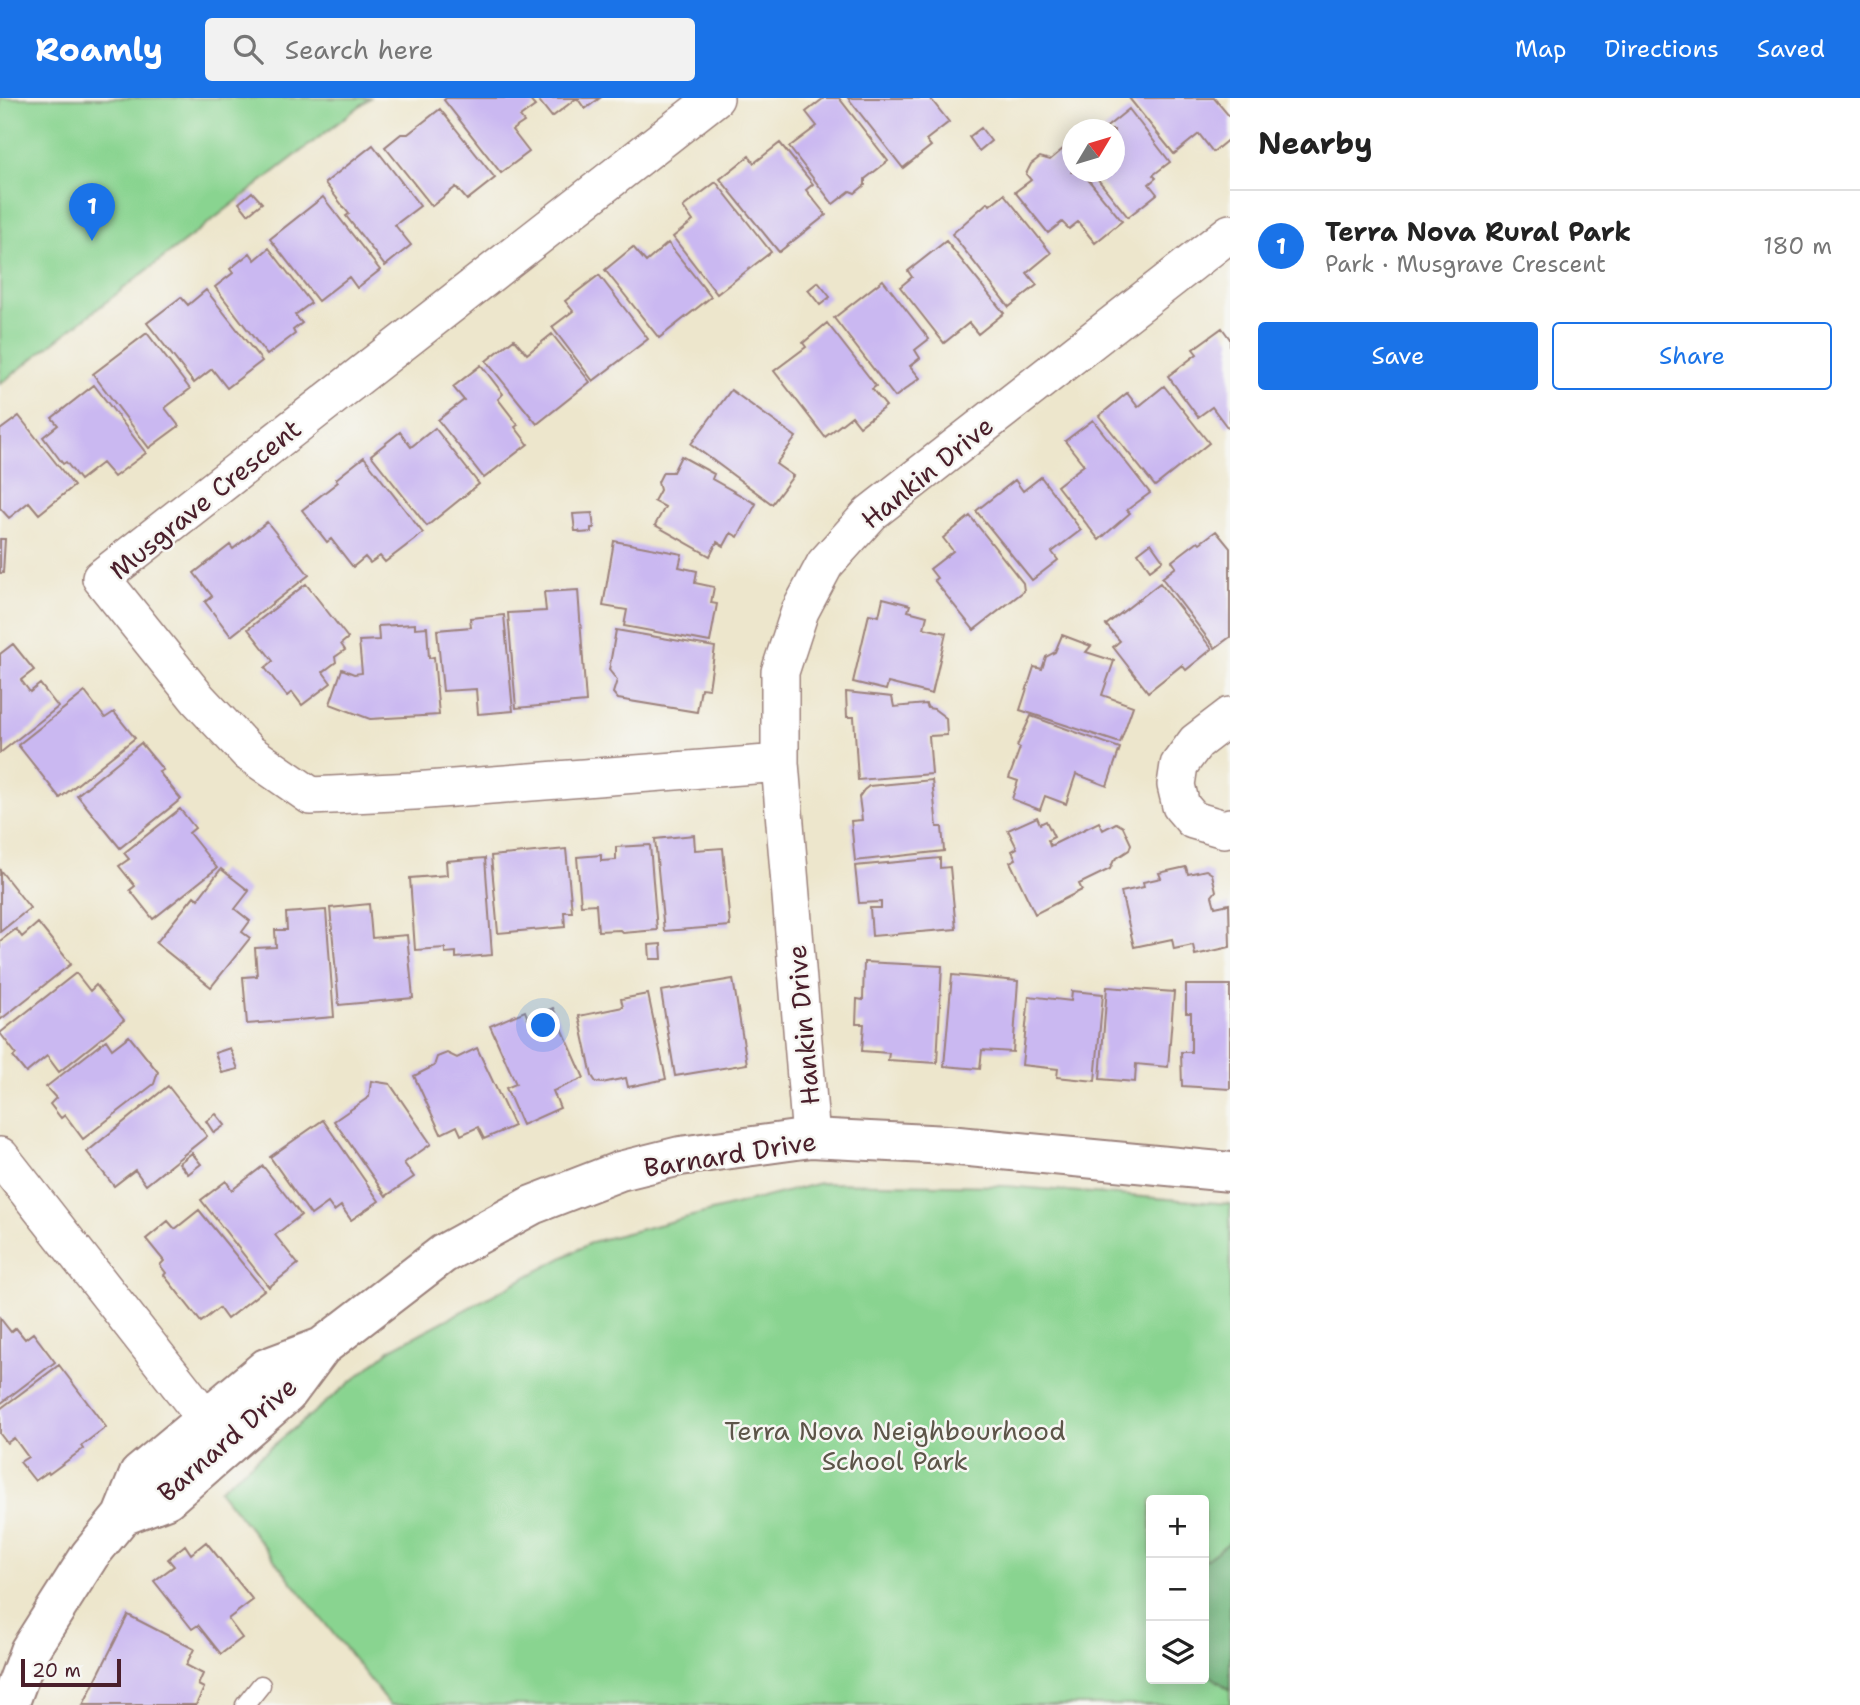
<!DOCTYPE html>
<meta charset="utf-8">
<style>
body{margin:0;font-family:"Shantell Sans",sans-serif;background:#f2f2f2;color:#222}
.controls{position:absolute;right:21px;bottom:21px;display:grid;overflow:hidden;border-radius:7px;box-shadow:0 4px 18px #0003}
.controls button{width:63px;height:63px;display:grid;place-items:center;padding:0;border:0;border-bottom:2px solid #e0e0e0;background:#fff;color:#222;font:35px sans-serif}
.compass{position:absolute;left:1062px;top:21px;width:63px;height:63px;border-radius:50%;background:#fff;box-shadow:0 4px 18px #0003;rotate:52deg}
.scale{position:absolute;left:21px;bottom:18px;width:100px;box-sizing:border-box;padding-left:7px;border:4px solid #4a1f2b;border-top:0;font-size:19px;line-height:24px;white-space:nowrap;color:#4a1f2b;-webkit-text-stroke:5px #f6f6f2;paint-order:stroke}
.you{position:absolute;left:544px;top:928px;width:24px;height:24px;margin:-18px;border:5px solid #fff;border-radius:50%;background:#1a73e8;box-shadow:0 0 0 10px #1a73e833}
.badge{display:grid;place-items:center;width:46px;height:46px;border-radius:50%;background:#1a73e8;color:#fff;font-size:23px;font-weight:700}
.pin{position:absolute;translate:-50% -58px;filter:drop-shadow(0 2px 4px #0008)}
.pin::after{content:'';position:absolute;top:37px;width:24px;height:21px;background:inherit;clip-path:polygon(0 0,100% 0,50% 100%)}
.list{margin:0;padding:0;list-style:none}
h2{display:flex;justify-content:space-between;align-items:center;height:91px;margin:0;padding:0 28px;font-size:30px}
h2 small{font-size:23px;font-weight:400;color:#767676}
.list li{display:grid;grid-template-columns:46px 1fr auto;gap:21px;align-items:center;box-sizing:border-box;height:112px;padding:0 28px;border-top:2px solid #e0e0e0}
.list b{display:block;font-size:26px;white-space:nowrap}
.list p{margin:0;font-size:23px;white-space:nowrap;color:#767676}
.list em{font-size:23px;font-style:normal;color:#767676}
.actions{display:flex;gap:14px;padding:21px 28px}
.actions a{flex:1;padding:16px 0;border:2px solid #1a73e8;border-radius:7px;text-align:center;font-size:24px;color:#1a73e8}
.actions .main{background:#1a73e8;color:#fff}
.icon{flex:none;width:38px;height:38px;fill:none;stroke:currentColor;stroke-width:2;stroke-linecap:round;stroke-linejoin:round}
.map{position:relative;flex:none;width:1230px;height:1607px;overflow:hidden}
header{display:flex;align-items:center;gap:42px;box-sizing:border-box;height:98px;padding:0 35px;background:#1a73e8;color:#fff}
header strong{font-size:33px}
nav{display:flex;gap:38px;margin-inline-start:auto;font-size:24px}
.search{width:490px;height:63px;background:#f2f2f2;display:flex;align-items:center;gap:18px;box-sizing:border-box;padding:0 24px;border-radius:7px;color:#767676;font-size:26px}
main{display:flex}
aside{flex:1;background:#fff}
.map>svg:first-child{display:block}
.green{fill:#89d490;stroke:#6a7a5e;stroke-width:2;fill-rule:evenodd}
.forest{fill:#6eb67a;stroke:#5c6a52;stroke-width:2}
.building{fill:#cab8f1}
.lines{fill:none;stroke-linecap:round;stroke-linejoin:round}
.service-casing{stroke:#9c827c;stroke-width:21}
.minor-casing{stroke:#9c827c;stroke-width:40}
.tertiary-casing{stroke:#9c827c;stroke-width:42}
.service{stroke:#fff;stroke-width:18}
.minor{stroke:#fff;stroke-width:37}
.tertiary{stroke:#fff;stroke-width:38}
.labels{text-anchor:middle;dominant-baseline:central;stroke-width:5;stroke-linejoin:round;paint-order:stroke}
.street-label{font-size:26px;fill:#4a1f2b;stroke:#f6f6f2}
.park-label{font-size:26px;fill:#5d5549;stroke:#f6f6f2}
</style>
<header>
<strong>Roamly</strong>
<div class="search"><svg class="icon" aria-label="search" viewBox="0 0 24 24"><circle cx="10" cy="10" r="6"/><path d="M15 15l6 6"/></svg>Search here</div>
<nav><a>Map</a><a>Directions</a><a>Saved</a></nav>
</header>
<main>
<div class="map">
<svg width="1230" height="1607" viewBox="0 0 1230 1607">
<rect width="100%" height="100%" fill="#f6f6f2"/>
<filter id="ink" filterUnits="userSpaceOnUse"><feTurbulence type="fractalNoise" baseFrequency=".0143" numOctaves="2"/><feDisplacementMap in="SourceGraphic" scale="14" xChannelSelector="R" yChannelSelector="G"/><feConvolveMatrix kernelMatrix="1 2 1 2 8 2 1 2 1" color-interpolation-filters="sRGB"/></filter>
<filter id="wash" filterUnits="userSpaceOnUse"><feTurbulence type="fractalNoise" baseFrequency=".00686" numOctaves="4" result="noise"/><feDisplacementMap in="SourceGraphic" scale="28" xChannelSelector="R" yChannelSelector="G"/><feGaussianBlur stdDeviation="1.57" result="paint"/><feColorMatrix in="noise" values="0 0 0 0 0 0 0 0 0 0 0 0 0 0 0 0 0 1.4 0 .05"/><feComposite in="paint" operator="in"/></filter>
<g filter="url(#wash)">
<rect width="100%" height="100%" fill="#ede6cc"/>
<path class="green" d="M0,0h370l-370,286z
M820,1085l185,3 225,18v501h-840l-171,-215 172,-141 201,-107zM1151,1402h53v179h-53z"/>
<path class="forest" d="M1230,1444v148l-26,-19v-110z"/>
<g id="blocks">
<path class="building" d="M446,0h82l7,8 -15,11 4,5 -12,8 17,22 -28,21 -57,-73z
M537,0h63l-15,11 -8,-11 -25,19z
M824,0h15l49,63 -23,18v6l-10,8 -5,-2 -17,13 -44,-57 28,-21 -11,-14z
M848,0h82l19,24 -23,18 5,6 -28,22z
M1129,0h85l16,19v21l-17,14 -14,-18 -25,20z
M440,11l55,69 -28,22 -11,-13 -24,19 -47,-59 16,-13h7z
M1129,11l41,53 -17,13 3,3 -7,6 8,10 -29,23 -36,-45h22v-42h-11z
M981,30l10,13 -12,10 -10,-14z
M780,45l33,41 -7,6 20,25 -47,37 -59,-73 29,-23 5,7z
M373,47l47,61 -25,19 16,20 -26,21 -39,-50 3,-2 -24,-31z
M1063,51l9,11v12h10l40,49 -27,22 -17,-21 -9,7 -7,-7 -14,11 -33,-41 16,-12 -5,-6 5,-10 9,-7 10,3z
M716,84l55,70 -54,42 -44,-57 20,-16 -10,-14z
M252,94l10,11 -14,11 -9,-11z
M1004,96l47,59 -24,20 10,12 -28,22 -57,-73 36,-32 2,3z
M323,99l57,73 -23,18 -8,-11 -31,24 -48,-62z
M946,143l58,72 -26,21 -9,-11 -25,20 -44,-56 12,-10 -4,-6z
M668,145l43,54 -52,41 -54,-68 28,-23 13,15z
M269,150l42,55 -16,12 7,8 -9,7 2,4 -28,21 -52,-68 18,-14 -3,-4 20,-16 5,7z
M599,177l49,64 -55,42 -41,-54 21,-16 -8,-10z
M883,182l46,59 -14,11 5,8 -10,8 10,12 -25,19 -61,-79z
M818,184l12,15 -10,8 -12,-15z
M206,192l56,71 -35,27 -15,-19 -18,14 -47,-60 34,-26 7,8z
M827,225l49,63 -4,3 14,17 -26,20 -8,-10 -27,21 -51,-66 32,-24 -3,-4z
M1222,230l8,11v86l-3,2 -15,-20 -14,10 -30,-41 29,-22 -4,-5z
M147,235l43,56 -25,19 14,18 -30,22 -56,-74z
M552,236l38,48 -53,42 -51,-63 28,-22 13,15z
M481,267l22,29 -5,5 20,26 -3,2 13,17 -44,34 -46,-58 26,-20 -11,-13z
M94,287l52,68 -32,24 -12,-14 -22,17 -14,-18 -3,2 -20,-27 15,-12 -6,-7z
M1164,288l45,57 -54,43 -56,-70 28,-23 11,14z
M731,292l65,47 -20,27 17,12 -21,28 -81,-60z
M19,318l55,70 -35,28 -10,-12 -20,16 -9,-10v-78z
M1093,322l57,73 -23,17 3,3 -31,27 -42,-54 27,-21 -19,-24z
M435,330l44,56 -52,42 -56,-71 29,-23 11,15z
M681,358l33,18 -2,5 44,25 -18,33 -7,-4 -7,13 -7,-4 -7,14 -55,-31 10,-18 -11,-6 6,-11 -2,-8 5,-10h10z
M364,359l59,76 -38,29 -5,-6 -10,7 -5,-6 -12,10 -22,-28 -4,3 -25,-32 36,-28 -2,-3z
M1041,379l40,53 -29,22 6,8 -26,20 -56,-69 39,-31 8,11z
M592,415l2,15h-3v4l-11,1 -1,-2h-4l-2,-17z
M970,418l53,67 1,8 -50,39 -40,-50 3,-2 -7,-9 23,-18 -10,-13z
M267,424l42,53 -78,61 -26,-34 7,-6 -18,-23 36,-28 3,4z
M1216,433l14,17v89l-15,11 -53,-70 14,-11 -4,-6 26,-20 2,2z
M0,441h5l-2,34h-3z
M614,443l68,13 -3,13 18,4 -2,12 19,4 -3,16 6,1 -7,38 -86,-16 3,-16 -24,-4z
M1151,445l12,17 -13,10 -12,-17z
M1160,485l52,66 -26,21 -4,-5 -34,27 -35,-45 7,-6 -14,-16z
M306,486l42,54 -7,6 4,6 -10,7 1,5 -13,10 8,11 -29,22 -10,-13 -5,4 -22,-28 8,-7 -25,-32z
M578,492l8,112 -70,6 -8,-95 38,-2 -2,-19z
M883,500l27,7 -2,6 19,5 -3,12 22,5 -14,61 -44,-11 -2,7 -33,-8 16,-68 10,2z
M504,517l9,96 -35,3 -2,-25 -33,2 -6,-61 34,-3 -1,-9z
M415,526v4l12,-1 2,31 5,-1 5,58 -69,4 -40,-15 12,-35 12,5 8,-1 -3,-32 20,-1 -1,-14z
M616,532l99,17 -6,42 -8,-1 -4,24 -79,-13 -5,-6 4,-13 -8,-10z
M1062,537l29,11 -5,6 28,9 -12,34 31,11 -13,37 -100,-33 14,-43 8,2 4,-12 9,-5z
M13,546l21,26 -13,10 9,12 10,-8 18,23 -58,46v-99z
M85,594l20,26 9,-6 21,26 -75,60 -42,-53z
M846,594l46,5 2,10 32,-3 2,4 6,1 12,9 1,17 -18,1 3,38 -74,6 -4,-63h-7z
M1031,618l89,32 -13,38 -31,-12 -10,30 -21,-8 -5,14 -28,-11 6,-18 -9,-3 11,-30 -3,-2z
M141,645l22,27 -4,2 22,27 -61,49 -43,-53z
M932,682l5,47h5l2,24 -89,10 -4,-40 11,-1 -3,-23 5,-7 5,-4z
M180,711l15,19 -6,5 28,35 -64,51 -23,-29 5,-4 -16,-20 10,-7 -5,-6z
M1037,719l3,7 6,-3 8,16 -6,3 2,6 49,-24 4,8 13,-7 7,4 8,17 -2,6 -15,10 -4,9 -31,15 3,6 -47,24 -25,-52 6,-3 -4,-8 5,-3 -9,-18z
M694,737l1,15 28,-2 7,78 -66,5 -9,-92z
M650,747l7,85 -34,3 -3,-3 -22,1 -2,-27 -15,1 -4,-48 24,-2v6l15,-1v-13z
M566,751l6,63h-8l1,15 -67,6 -7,-77z
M485,760l7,97 -36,3v-6l-11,1v-5l-30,2 -5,-72 37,-3 -1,-14z
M940,760v10l10,-1 6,62 -84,7 -2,-28h11v-6l-22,1 -4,-37z
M1186,769l2,7 18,-4 6,4 4,17 -4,5 3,11 14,-3 1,43 -35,8 -2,-10 -19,4 -2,-10 -38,8 -13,-55 23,-5 -1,-5 18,-4 -2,-5z
M221,771l28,22 -14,18 15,12 -8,11 8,6 -39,49 -55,-44 38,-47 4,3z
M0,772l30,38 -30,24z
M369,806l3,34 35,-3 6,63 -74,7 -9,-97z
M326,812l8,107 -87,7 -4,-47 14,-1 -2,-28 21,-1 -1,-17h12l-1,-17z
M38,825l33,41 -71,56v-79l16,-12 6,8z
M661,846l1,15h-12l-1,-14z
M864,864l78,4 -5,97 -49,-3 1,-7 -27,-2 2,-27h-8l1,-25 6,1z
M76,875l14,18 6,-6 28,35 -65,52 -12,-16 -21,17 -13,-16 3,-3 -16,-21z
M952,877l66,6 -5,71 -31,-2 -2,19 -36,-3z
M733,881l14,85 -72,12 -14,-85z
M1186,887h44v104l-48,-3 -1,-34h10v-39h-5z
M1107,889l67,5 -6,75 -32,-3 -1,18 -35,-3z
M1072,893l31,3 -8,87 -38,-4 1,-8 -36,-4 7,-69 42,5z
M648,896l18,85 -38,8 -2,-9 -24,5 -6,-1 -4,-6 -13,-60 44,-9 -2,-8z
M553,910l31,70 -31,13 7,17 -38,17 -16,-37 10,-4 -26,-58 35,-15 3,8z
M129,938l29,36 -4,12 -71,55 -18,-24 -4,3 -11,-14 6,-6 -10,-11 60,-47 6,9z
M230,950l8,21 -16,4 -7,-20z
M477,950l37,78 -30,13 -6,-12 -17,8 -4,-9 -16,8 -27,-58 20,-10 3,-9 10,-4 10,5z
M371,983l19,3 41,60 -27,19 10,14 -28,19 -52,-75 35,-24z
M168,988l39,50 -61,49 -11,-15 -21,16 -27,-34z
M216,1016l9,11 -11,8 -8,-12z
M323,1022l56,81 -28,19 -10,-14 -7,5 -6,-8 -17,12 -41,-58z
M192,1055l9,11 -13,10 -9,-11z
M263,1068l38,49 -26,20 23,29 -29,23 -68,-87 25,-19 6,9z
M199,1112l65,80 -37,29 -8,-11 -18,14 -37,-47 2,-2 -6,-8 4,-4 -18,-22 22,-18 7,8z
M0,1220l11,14 5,-4 9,11 8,-6 22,29 -55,42z
M59,1267l47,62 -25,19 2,3 -34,25 -1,-2 -13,9 -15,-19 8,-5 -14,-19 -7,5 -7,-9v-25z
M206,1444l47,58 -25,19 14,19 -21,16 -23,-29 -6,4 -38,-48 20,-15 -6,-7 17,-14 6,9z
M128,1517l66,34 -8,16 17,9 -5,11 6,3 -8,17h-113z"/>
</g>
</g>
<g filter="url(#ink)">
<use href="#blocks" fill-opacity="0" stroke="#9c827c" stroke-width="2"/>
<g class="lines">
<g class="service-casing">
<path id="service" d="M245,1607l16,-20"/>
</g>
<g class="minor-casing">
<path id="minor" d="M715,0l-614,480 97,121 51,54 62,43 103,-5 366,-28
M1230,618l-34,26 -17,23 -3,20 5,21 12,14 31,9 6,-2
M811,1040l-31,-375v-91l20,-61 25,-47 46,-51 359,-280
M0,1058l224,286"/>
</g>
<g class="tertiary-casing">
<path id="tertiary" d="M122,1418l45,-17 120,-105 35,-47 121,-93 89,-49 88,-34 60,-15 131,-18 137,7 282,27
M9,1607l20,-54 61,-96 32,-39 17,-42 127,-106 56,-21"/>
</g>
<use href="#service" class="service"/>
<use href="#minor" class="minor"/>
<use href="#tertiary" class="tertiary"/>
</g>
</g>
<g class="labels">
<g class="street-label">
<text transform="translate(927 374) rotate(-39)">Hankin Drive</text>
<text transform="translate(205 401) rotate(-39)">Musgrave Crescent</text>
<text transform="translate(803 927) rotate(-95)">Hankin Drive</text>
<text transform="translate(730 1056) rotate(-9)">Barnard Drive</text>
<text transform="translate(227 1341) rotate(-41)">Barnard Drive</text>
</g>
<g class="park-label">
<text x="895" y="1332">Terra Nova Neighbourhood<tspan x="895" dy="30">School Park</tspan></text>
</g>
</g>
</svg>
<div class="controls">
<button>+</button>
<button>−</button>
<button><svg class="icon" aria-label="layers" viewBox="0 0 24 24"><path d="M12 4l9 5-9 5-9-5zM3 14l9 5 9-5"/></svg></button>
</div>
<svg class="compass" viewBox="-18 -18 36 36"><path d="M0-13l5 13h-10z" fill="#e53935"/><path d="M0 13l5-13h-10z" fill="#767676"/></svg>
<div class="scale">20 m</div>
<div class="you"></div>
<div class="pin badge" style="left:92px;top:143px">1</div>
</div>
<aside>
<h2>Nearby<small></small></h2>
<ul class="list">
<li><span class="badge">1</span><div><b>Terra Nova Rural Park</b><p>Park · Musgrave Crescent</p></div><em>180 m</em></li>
</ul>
<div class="actions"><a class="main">Save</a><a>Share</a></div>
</aside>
</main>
